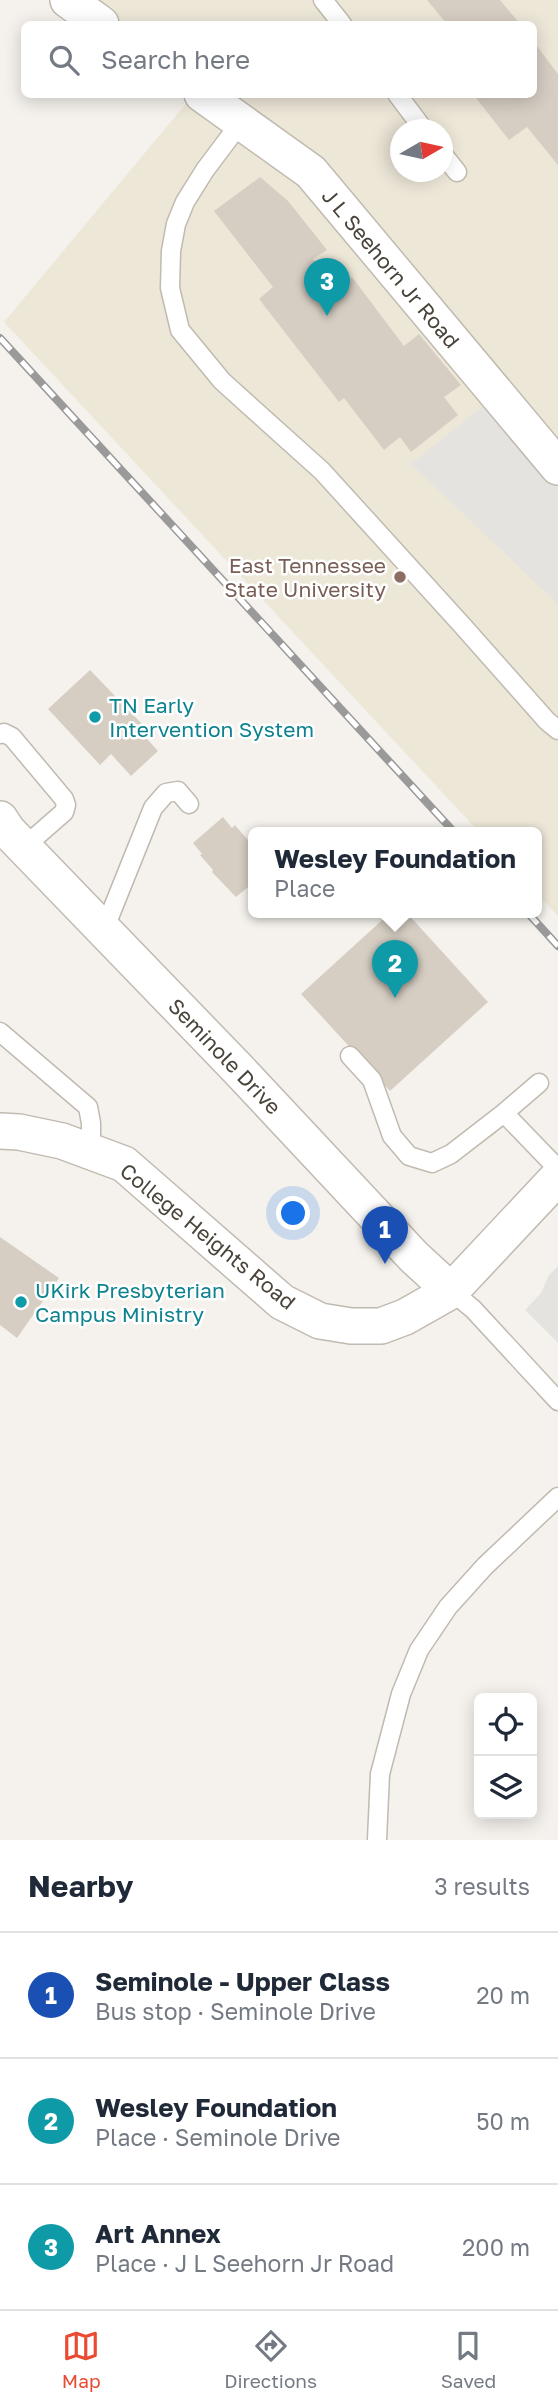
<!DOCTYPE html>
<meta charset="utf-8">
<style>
body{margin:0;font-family:"Golos Text",sans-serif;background:#f2f2f3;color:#1f2937}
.controls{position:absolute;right:21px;bottom:21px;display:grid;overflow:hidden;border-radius:10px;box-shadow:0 4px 18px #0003}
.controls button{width:63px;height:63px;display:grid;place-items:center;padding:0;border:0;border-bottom:2px solid #e0e1e3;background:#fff;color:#1f2937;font:35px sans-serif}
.compass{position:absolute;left:390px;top:119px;width:63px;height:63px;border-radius:50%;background:#fff;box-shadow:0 4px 18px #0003;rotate:81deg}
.you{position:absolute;left:294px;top:1214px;width:24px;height:24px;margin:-18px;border:5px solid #fff;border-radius:50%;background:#1a73e8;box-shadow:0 0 0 10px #1a73e833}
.badge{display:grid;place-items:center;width:46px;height:46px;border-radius:50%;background:#e84b31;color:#fff;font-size:23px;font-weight:700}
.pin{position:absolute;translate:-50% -58px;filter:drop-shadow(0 2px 4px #0008)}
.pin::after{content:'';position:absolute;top:37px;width:24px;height:21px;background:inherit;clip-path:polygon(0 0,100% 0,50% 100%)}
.popup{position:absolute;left:248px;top:827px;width:294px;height:91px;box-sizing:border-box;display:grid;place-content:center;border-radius:10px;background:#fff;filter:drop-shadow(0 2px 5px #0005);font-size:23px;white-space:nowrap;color:#747a83}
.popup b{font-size:26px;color:#1f2937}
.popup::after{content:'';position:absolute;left:50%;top:100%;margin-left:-14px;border:14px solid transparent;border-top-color:#fff}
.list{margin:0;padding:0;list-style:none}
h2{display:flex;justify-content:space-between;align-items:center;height:91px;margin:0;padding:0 28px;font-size:30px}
h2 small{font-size:23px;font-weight:400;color:#747a83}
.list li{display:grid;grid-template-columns:46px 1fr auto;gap:21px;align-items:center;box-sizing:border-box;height:126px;padding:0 28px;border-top:2px solid #e0e1e3}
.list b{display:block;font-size:26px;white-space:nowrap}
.list p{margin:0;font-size:23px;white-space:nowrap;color:#747a83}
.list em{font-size:23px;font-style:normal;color:#747a83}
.icon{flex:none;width:38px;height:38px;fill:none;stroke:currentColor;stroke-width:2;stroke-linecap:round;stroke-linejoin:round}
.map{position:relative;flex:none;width:558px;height:1840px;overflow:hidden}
.search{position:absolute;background:#fff;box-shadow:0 4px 18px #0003;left:21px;right:21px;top:21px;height:77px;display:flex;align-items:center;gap:18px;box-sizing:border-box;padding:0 24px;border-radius:10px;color:#747a83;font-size:26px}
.sheet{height:469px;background:#fff}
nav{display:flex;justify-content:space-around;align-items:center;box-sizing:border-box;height:98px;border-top:2px solid #e0e1e3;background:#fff;font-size:19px;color:#747a83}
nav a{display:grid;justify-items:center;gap:4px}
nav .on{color:#e84b31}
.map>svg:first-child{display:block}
.education{fill:#ede7d8;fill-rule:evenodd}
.parking{fill:#e4e3e0}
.building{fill:#d6cec3}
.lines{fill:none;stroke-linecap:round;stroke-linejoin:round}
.service-casing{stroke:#c0bab0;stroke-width:21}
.minor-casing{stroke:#c0bab0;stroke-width:38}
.service{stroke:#fff;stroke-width:18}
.minor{stroke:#fff;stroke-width:35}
.rail-casing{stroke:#9a9a9a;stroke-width:8}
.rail{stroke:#fff;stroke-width:5;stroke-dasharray:16;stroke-linecap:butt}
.education-dot{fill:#8d6e63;stroke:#fff;stroke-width:2.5}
.culture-dot{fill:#0f9aa8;stroke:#fff;stroke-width:2.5}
.labels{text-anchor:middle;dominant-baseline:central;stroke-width:5;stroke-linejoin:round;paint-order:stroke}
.street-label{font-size:21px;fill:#49433a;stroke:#fff}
.education-label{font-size:21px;fill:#785e54;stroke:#fff;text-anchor:end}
.culture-label{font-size:21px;fill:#0d838f;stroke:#fff;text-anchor:start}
</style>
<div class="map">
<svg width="558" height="1840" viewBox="0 0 558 1840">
<rect width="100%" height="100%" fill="#f5f2ed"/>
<path class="education" d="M87,0h471v916l-21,-22v-62h-58l-475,-510 189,-227 341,-1v-70h-410zM400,130h42v42h-42z"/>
<path class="parking" d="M489,401l69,87v116l-147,-140z
M558,1266v77l-33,-33 16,-17 8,-18z"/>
<path class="building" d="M427,0h73l20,24h-73z
M534,42l24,32v91l-31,-38 -18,13 -33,-42 5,-4h53z
M260,177l28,24 39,49 -14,9 23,30 16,-12 52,69 15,-12 42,51 -17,12 14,18 -47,37 -11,-15 -16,13 -40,-52 -5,4 -80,-103 14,-12 -59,-76z
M90,670l53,55 -5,4 20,22 -27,25 -20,-22 -11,11 -52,-56z
M223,817l9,11 3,-3 18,21v37l-17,14 -24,-25 1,-2 -13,-15 2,-1 -9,-11z
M391,912h15l82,90 -98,89 -89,-97z
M0,1237l59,41 -42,60 -17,-13z"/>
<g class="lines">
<g class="service-casing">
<path id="service" d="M323,0l19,24
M397,94l27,36
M241,122l-36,48 -20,32 -9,22 -5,27 -1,37 10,42 42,51 100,90 139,153 86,97 11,9
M442,153l15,19
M0,734l4,-1 8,4 52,62 2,6 -2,7 -40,35
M104,930l49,-122 13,-15 12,-2 11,13
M0,1032l88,75 3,16v29
M350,1056l22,24 20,56 17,20 23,7 19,-9 53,-41 54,56
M504,1113l35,-30
M451,1291l22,18 85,92
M377,1840l3,-66 21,-80 18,-44 29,-43 37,-41 73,-69"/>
</g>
<g class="minor-casing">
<path id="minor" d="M68,0l33,24
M202,94l109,78 247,295
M0,819l8,12 230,238 176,188 37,34
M0,1131l19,1 43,9 62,23 158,138 38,19 31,5h30l24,-9 46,-26 107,-114"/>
</g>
<use href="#service" class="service"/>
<use href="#minor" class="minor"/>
<g class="rail-casing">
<path id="rail" d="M0,338l454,494
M527,912l31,34"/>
</g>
<use href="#rail" class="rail"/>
</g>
<circle class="education-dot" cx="400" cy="577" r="7"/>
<g class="culture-dot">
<circle cx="95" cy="717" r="7"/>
<circle cx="21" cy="1302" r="7"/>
</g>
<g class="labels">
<g class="street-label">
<text transform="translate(391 268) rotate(50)">J L Seehorn Jr Road</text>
<text transform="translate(225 1056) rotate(46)">Seminole Drive</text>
<text transform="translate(208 1236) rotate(39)">College Heights Road</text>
</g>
<g class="education-label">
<text x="386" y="565">East Tennessee<tspan x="386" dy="24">State University</tspan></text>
</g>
<g class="culture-label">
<text x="109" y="705">TN Early<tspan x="109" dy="24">Intervention System</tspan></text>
<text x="35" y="1290">UKirk Presbyterian<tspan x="35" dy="24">Campus Ministry</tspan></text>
</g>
</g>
</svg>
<div class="controls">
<button><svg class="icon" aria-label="locate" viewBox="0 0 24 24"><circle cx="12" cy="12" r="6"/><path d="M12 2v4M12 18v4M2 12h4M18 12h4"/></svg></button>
<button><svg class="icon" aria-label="layers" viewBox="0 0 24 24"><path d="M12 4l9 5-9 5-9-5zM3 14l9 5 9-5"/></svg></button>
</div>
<svg class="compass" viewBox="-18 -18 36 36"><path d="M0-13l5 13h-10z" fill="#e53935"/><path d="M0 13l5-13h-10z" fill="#747a83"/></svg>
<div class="you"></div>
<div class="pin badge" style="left:385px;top:1264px;background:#1a4fb4">1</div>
<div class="pin badge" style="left:395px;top:998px;background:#0f9aa8">2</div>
<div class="popup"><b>Wesley Foundation</b>Place</div>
<div class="pin badge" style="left:327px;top:316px;background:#0f9aa8">3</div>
<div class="search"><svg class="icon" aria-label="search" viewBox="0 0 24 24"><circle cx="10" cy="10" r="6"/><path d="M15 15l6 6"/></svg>Search here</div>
</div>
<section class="sheet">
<h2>Nearby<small>3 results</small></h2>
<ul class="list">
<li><span class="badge" style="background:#1a4fb4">1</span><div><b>Seminole - Upper Class</b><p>Bus stop · Seminole Drive</p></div><em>20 m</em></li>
<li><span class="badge" style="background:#0f9aa8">2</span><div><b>Wesley Foundation</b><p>Place · Seminole Drive</p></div><em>50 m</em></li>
<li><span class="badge" style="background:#0f9aa8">3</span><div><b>Art Annex</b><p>Place · J L Seehorn Jr Road</p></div><em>200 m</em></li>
</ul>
</section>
<nav>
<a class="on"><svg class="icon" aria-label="map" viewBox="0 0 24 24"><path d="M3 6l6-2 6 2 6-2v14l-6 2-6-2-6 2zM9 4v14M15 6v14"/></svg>Map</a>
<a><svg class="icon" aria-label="directions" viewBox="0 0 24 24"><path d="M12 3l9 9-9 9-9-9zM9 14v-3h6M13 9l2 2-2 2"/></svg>Directions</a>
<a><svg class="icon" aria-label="saved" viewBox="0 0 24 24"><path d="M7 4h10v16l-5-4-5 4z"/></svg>Saved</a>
</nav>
